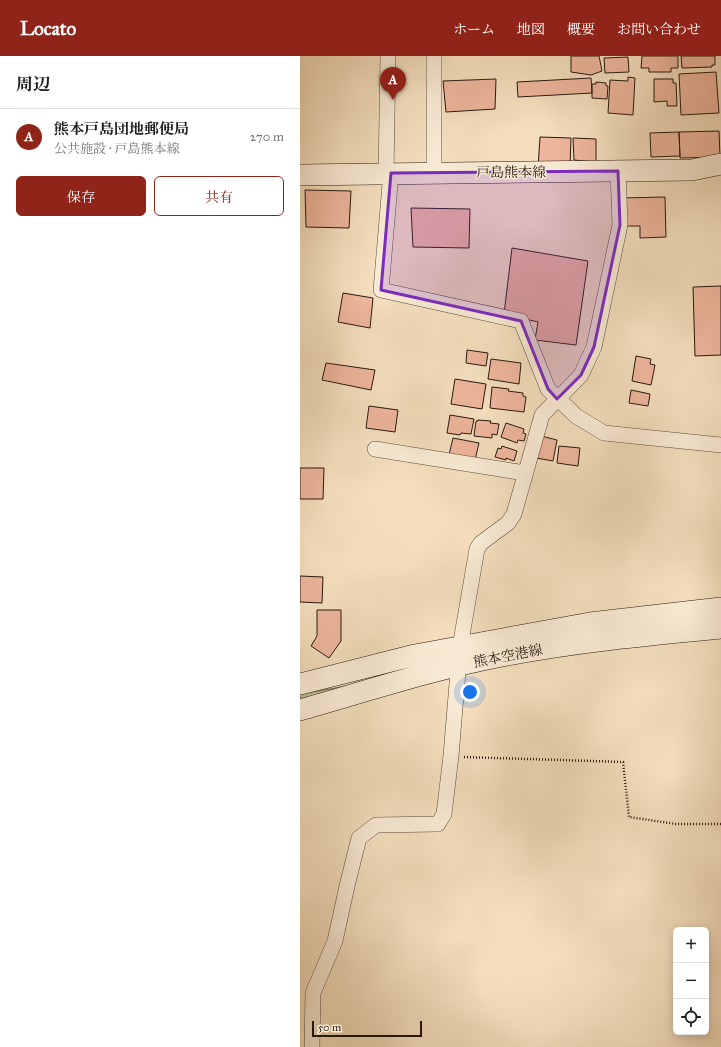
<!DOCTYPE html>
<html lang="ja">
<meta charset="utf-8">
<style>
body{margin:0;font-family:"IM FELL Great Primer","Noto Serif JP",serif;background:#f6f6f6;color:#202124}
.controls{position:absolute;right:12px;bottom:12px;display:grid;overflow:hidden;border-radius:6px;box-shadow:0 2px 10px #0003}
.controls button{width:36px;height:36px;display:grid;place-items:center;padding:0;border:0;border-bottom:1px solid #e0e0e0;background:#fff;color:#202124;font:20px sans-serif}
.scale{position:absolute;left:12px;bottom:10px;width:110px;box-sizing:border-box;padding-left:4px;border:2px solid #291911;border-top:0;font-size:11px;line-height:14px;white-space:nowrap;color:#291911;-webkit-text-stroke:3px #f7e9d3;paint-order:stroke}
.you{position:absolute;left:170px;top:636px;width:14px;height:14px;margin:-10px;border:3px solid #fff;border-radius:50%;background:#1a73e8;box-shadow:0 0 0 6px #1a73e833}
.badge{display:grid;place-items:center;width:26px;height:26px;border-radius:50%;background:#8f2418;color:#fff;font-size:13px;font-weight:700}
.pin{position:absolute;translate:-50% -33px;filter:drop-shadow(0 1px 2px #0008)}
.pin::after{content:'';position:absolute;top:21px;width:14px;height:12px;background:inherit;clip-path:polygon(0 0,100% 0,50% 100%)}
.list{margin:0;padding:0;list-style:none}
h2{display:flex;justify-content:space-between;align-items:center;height:52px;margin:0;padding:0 16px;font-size:17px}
h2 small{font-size:13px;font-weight:400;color:#757577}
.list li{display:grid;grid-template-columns:26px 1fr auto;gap:12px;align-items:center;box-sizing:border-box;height:56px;padding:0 16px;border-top:1px solid #e0e0e0}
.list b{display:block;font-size:15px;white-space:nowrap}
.list p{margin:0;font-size:13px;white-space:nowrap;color:#757577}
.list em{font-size:13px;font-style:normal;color:#757577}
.actions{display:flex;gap:8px;padding:12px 16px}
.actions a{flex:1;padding:9px 0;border:1px solid #8f2418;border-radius:6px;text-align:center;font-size:14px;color:#8f2418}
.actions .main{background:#8f2418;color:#fff}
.icon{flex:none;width:22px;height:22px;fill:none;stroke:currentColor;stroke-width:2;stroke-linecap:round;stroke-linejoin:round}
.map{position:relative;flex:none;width:421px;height:991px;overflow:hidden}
header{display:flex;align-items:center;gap:24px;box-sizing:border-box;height:56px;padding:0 20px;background:#8f2418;color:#fff}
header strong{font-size:19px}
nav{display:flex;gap:22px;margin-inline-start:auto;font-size:14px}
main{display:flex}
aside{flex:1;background:#fff}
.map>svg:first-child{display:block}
.green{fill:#b9c192;stroke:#716d52}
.building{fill:#edb59b;stroke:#291911}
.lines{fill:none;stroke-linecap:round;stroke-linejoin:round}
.street-casing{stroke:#5c4a3c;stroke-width:16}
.secondary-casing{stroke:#291911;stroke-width:22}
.path{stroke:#291911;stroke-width:2.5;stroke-dasharray:1 2;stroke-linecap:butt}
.street{stroke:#f7e9d3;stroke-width:15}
.secondary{stroke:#f7e9d3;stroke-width:21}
.marked{fill:#7b2cbf;fill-opacity:0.2;stroke:#7b2cbf;stroke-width:3;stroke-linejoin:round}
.labels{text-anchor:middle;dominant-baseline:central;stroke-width:3;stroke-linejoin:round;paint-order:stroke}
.street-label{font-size:14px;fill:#291911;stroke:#f7e9d3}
</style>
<header>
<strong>Locato</strong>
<nav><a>ホーム</a><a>地図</a><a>概要</a><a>お問い合わせ</a></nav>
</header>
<main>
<aside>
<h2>周辺<small></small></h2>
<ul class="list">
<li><span class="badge">A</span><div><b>熊本戸島団地郵便局</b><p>公共施設 · 戸島熊本線</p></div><em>270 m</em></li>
</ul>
<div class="actions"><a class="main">保存</a><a>共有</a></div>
</aside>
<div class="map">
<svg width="421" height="991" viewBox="0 0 421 991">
<rect width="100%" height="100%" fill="#f3ddbc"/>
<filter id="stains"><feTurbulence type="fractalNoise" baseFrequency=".005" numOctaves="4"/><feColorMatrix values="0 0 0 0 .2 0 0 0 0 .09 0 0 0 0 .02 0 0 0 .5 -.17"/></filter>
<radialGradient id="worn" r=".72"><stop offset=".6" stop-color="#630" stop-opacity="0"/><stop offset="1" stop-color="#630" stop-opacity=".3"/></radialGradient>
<path class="green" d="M53,629l-53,17v-8z"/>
<path class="building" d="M271,0h28l3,15 -11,4 -20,-3z
M342,0h36v12h-7v4h-22v-4h-8z
M381,0h34v9h-3v2l-30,1z
M328,1l1,15 -24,1 -1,-15z
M416,16l3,41 -38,2 -2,-41z
M328,21l7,1 -2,37 -25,-2 2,-33 18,1z
M291,22l1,15 -74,4 -1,-15z
M196,23l-1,30 -49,3 -3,-31z
M354,23h19v4h3l1,23h-10v-5l-13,1z
M296,26l10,1v3h2l-1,13 -15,-1v-14h4z
M419,75l1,26 -40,1 -1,-26z
M379,76l1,24 -29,1 -1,-24z
M240,81l31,1 -1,29 -32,1z
M273,82l23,1v23l-22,-2z
M5,134l46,1 -2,37 -43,-1z
M365,141l1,40 -26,1v-12h-17l-1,-28z
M111,152l59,1 -1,39 -56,-1z
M212,192l76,13 -12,84 -41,-5 3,-18 -34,-8z
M421,230v69l-26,1 -2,-69z
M43,237l30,5 -3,30 -32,-6z
M167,294l21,3 -2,13 -20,-3z
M336,300l15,3 -1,5 5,1 -4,20 -19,-4z
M191,303l30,4 -2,21 -31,-5z
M26,307l49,7 -4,20 -49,-10z
M155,323l31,5 -4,25 -31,-5z
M192,331l17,2 -1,2 15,2v3l3,1 -2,15 -34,-4z
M331,334l19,4 -2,12 -19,-3z
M69,350l29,4 -3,22 -29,-4z
M150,359l24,4 -3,15 -10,-1 -1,2 -13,-2z
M178,364l13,1 -1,2 9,1 -2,11 -5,-1v4l-18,-2 2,-15h2z
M206,367l18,6 -1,4 3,1 -2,7 -6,-1 -1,3 -16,-6z
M241,380l16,4 -4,21 -17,-3z
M153,382l26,5 -5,21 -26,-5z
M202,390l15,5 -3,10 -8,-3v2l-11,-3 3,-9 3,1z
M259,390l21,2 -2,18 -21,-3z
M0,412h24l-1,31h-23z
M0,520l23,1 -1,26 -22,-1z
M17,554h24v31l-12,17 -18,-12 6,-10z"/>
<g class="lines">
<g class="street-casing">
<path id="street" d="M134,0v116
M86,117l2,-117
M91,117l-10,117 140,31 27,68 28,27 28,17 117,12
M75,393l150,24
M12,991l1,-54 22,-52 12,-55 12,-48 17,-13 62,-1 6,-10 7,-58 9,-109 17,-98 4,-6 27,-20 6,-9 28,-99 39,-40 13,-28 26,-122 -2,-54"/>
</g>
<g class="secondary-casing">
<path id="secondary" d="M0,119l392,-5 29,-6
M0,628l115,-29 175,-32 131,-15
M0,654c67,-19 134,-41 202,-54 72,-14 146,-21 219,-28"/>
</g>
<path class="path" d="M164,701l159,5 6,55 47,7h45"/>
<use href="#street" class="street"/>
<use href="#secondary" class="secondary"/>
</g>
<path class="marked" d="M318,115l2,54 -26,122 -13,28 -24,24 -9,-10 -27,-68 -140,-31 10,-117z"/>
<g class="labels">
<g class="street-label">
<text x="211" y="116">戸島熊本線</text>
<text transform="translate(208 600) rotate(-11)">熊本空港線</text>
</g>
</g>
<rect width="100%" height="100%" filter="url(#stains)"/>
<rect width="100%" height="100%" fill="url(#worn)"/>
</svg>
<div class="controls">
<button>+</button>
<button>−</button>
<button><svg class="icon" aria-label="locate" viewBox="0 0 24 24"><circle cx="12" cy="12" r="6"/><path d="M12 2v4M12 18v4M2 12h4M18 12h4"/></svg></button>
</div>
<div class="scale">50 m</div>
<div class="you"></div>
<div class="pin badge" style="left:93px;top:44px">A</div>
</div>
</main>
